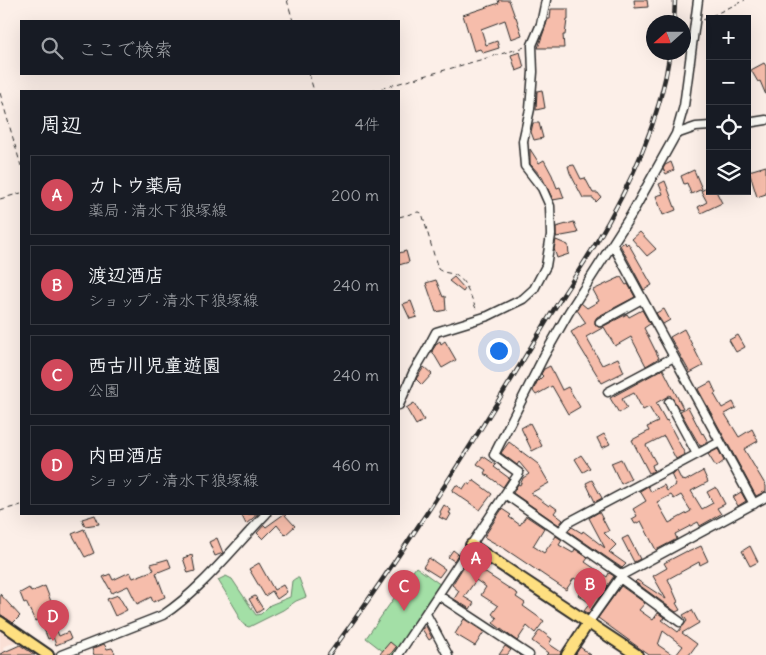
<!DOCTYPE html>
<html lang="ja">
<meta charset="utf-8">
<style>
body{margin:0;font-family:Delius,"Klee One",sans-serif;background:#242831;color:#f1f3f6}
.controls{position:absolute;right:15px;top:15px;display:grid;overflow:hidden;border-radius:0px;box-shadow:0 5px 20px #0002}
.controls button{width:45px;height:45px;display:grid;place-items:center;padding:0;border:0;border-bottom:1px solid #363941;background:#171b24;color:#f1f3f6;font:25px sans-serif}
.compass{position:absolute;left:646px;top:15px;width:45px;height:45px;border-radius:50%;background:#171b24;box-shadow:0 5px 20px #0002;rotate:249deg}
.you{position:absolute;left:498px;top:350px;width:18px;height:18px;margin:-12px;border:4px solid #fff;border-radius:50%;background:#1a73e8;box-shadow:0 0 0 8px #1a73e833}
.badge{display:grid;place-items:center;width:32px;height:32px;border-radius:50%;background:#d1495b;color:#fff;font-size:16px;font-weight:700}
.pin{position:absolute;translate:-50% -41px;filter:drop-shadow(0 1px 2px #0008)}
.pin::after{content:'';position:absolute;top:26px;width:18px;height:15px;background:inherit;clip-path:polygon(0 0,100% 0,50% 100%)}
.list{margin:0;padding:0;list-style:none}
h2{display:flex;justify-content:space-between;align-items:center;height:65px;margin:0;padding:0 20px;font-size:21px}
h2 small{font-size:16px;font-weight:400;color:#9ea1a6}
.list li{display:grid;grid-template-columns:32px 1fr auto;gap:15px;align-items:center;box-sizing:border-box;height:80px;margin:0 10px 10px;padding:0 10px;border:1px solid #363941;border-radius:0px}
.list b{display:block;font-size:19px;white-space:nowrap}
.list p{margin:0;font-size:16px;white-space:nowrap;color:#9ea1a6}
.list em{font-size:16px;font-style:normal;color:#9ea1a6}
.icon{flex:none;width:28px;height:28px;fill:none;stroke:currentColor;stroke-width:2;stroke-linecap:round;stroke-linejoin:round}
.map{position:relative;flex:none;width:766px;height:655px;overflow:hidden}
.search{position:absolute;background:#171b24;box-shadow:0 5px 20px #0002;left:20px;top:20px;width:380px;height:55px;display:flex;align-items:center;gap:12px;box-sizing:border-box;padding:0 18px;border-radius:0px;color:#9ea1a6;font-size:19px}
.panel{position:absolute;background:#171b24;box-shadow:0 5px 20px #0002;left:20px;top:90px;width:380px;height:425px;border-radius:0px}
.map>svg:first-child{display:block}
.built{fill:#fae0d6}
.green{fill:#a3dfa6;stroke:#678568}
.building{fill:#f6bdab;stroke:#2b2b2b;fill-rule:evenodd}
.lines{fill:none;stroke-linecap:round;stroke-linejoin:round}
.minor-casing{stroke:#2b2b2b;stroke-width:11}
.major-casing{stroke:#2b2b2b;stroke-width:14}
.path{stroke:#2b2b2b;stroke-width:1;stroke-dasharray:5 4;stroke-linecap:butt}
.minor{stroke:#fdfcf7;stroke-width:8}
.major{stroke:#fedf80;stroke-width:10}
.rail-casing{stroke:#2b2b2b;stroke-width:4.5}
.rail{stroke:#fdfcf7;stroke-width:2.5;stroke-dasharray:8;stroke-linecap:butt}
</style>
<div class="map">
<svg width="766" height="655" viewBox="0 0 766 655">
<rect width="100%" height="100%" fill="#fcefe8"/>
<filter id="ink" filterUnits="userSpaceOnUse"><feTurbulence type="fractalNoise" baseFrequency=".02" numOctaves="2"/><feDisplacementMap in="SourceGraphic" scale="10" xChannelSelector="R" yChannelSelector="G"/><feConvolveMatrix kernelMatrix="1 2 1 2 8 2 1 2 1" color-interpolation-filters="sRGB"/></filter>
<g filter="url(#ink)">
<path class="built" d="M0,628l18,13 -15,6 2,8h-5z"/>
<path class="green" d="M416,567l25,18 -47,70h-6l-22,-17z
M226,576l6,3 24,36 5,-1 9,-9 20,-8 2,-16 4,-3h3l7,19 -10,4 -13,9 -34,17c-7,-2 -10,-7 -11,-14l-20,-33z"/>
<path class="building" d="M498,0h11l6,17h1l6,18 -11,4 -6,-19 -24,9 5,16 11,-4 2,7 -16,5 -3,-4 -6,2 -11,-36 36,-12z
M634,0h13l1,7 -13,1z
M551,9h17v11h-1l-2,15h-2l1,13h-26l10,-29h2z
M520,52l4,16 -8,3 -5,-16z
M764,63l2,3v29l-6,-14 -2,1 -7,-12z
M542,90l3,18 -9,2 1,-19z
M533,123h6l4,15 -9,2 -3,-8z
M530,149l9,14 5,-3 8,15 5,13 3,-1 4,11 -11,2 -11,-23 -12,-13z
M671,162l3,8 -8,4 -3,-5 2,-4z
M574,165l7,14 4,-1 8,15h5l3,4 -5,5 -3,-4h-10l-13,-25 -2,-7z
M766,166v28l-9,3 -8,-26z
M694,170l8,19 -11,5 -4,-11 -3,1 -3,-8z
M665,181l11,29 -13,5 -7,-19 7,-2 -4,-10z
M710,186v5h6l6,12 -21,10 -3,-6 9,-5 -6,-11z
M574,222l4,11 -22,4v-10z
M640,232l16,17 -9,7 -15,-17z
M556,240l12,5 1,9 -12,4 -3,-9z
M625,242l1,3 2,-2 24,42 -8,5 -24,-45z
M406,251l3,11 -10,3v-12z
M454,277l11,12 -2,3 -14,-11z
M621,277l5,8 2,-1 7,13 -38,20 -2,3v4l3,3h4l25,-13 2,3 13,-7 8,14 -6,4 15,30 -13,8 -15,-29 -16,9 -11,-19 -18,10 16,28 16,-7 6,14 -22,11 -31,-51 15,-9 -9,-13 4,-7 6,5 12,-7 -6,-11z
M436,280l7,17 2,-1 1,14 -10,2 -10,-29z
M411,301l6,16 -7,2 -7,-15z
M664,309l6,11 -7,4 -7,-11z
M684,329l19,37 -13,7 -20,-36z
M738,335l7,12 -9,5 -7,-12z
M440,341l1,3 4,-3 11,19 -14,8 -10,-17 5,-8z
M550,366l12,24 6,-3 12,20 -12,7 -16,-28 -16,9 -3,-4 4,-9 6,-6 -2,-2 3,-5z
M424,367l8,7 -10,11 -6,-6z
M663,369l20,39 -4,1 -9,-14 -14,8 10,18 1,-1 18,34 -9,5 -12,-23 -18,9 10,18 -4,2 2,6 -5,2 -17,-33 17,-9 -2,-4 11,-5 -9,-15 -6,3 -9,-17 -12,6 5,9 -8,5 -9,-15z
M711,382l5,11 -2,1 8,14 11,-6 3,6 -11,6 14,23 13,-8 6,12 -14,8 22,37v5l-10,5 -58,-107z
M414,403l10,17 -8,5 -10,-17z
M688,407l14,27 1,-1 5,9 -8,4 -20,-35z
M530,423l12,23 -10,5 -11,-23z
M604,434l6,10 -8,4 -5,-10z
M509,442l29,22 11,19 -18,10 18,13 1,-2 7,5 -3,4 9,7 -4,5 -46,-32 5,-9 2,1 3,-7 6,-4 -10,-12 -2,3 -16,-12z
M718,449l6,12 -8,6 -8,-13z
M581,455l9,13 -7,4 -8,-13z
M483,456l13,9 -2,2 15,11 -6,9 -19,-14 2,-3 -9,-6z
M621,459l10,20 -10,5 -10,-21z
M677,471l5,10 2,-1 1,1 18,-10 5,11 -17,9 11,18 11,-6 -6,-11 9,-5 9,17 -8,4 4,6 -21,12 -2,-4 -23,12 2,5 -21,11 -15,-29 -6,3 -3,-5 5,-3 -4,-7 13,-8 -6,-10 8,-5 3,6 13,-7 3,6 9,-6 -5,-11zM671,495l3,4 7,-4 10,16 -22,12 -12,-21z
M473,480l19,14 -12,16 -28,-19 4,-6 7,4 4,-6 3,2z
M592,480l10,18 -7,4 -9,-19z
M741,492l5,9 -8,5 -5,-9z
M444,505l7,5 -2,3 2,1 -4,7 -8,-4 2,-3 -1,-2z
M502,509l9,6 -2,2 11,8 6,-9 18,12 -11,18 11,7 12,-17 6,4 -3,5 14,8 2,-4 13,9 -3,4 22,15 2,-4 5,3 -26,38 -4,-3 6,-8 -12,-8 7,-10 -11,-7 -8,12 -61,-41 -21,-12z
M599,512l10,19 -5,2 12,12 -7,7 17,12 -4,4 -54,-37 4,-4 10,6 1,-2 22,17 -16,-30z
M241,514h17l-12,10z
M284,514l11,12 -10,9 -8,-10 -14,14 -6,-6 7,-8 2,2z
M95,515l4,9 -14,2 -3,-7z
M84,529l10,24 -9,4 -13,-23z
M628,536l12,23 -6,3 -12,-23z
M217,538l6,15 -8,3 -6,-14z
M701,546l7,15 -8,4 -1,-3 -31,17 10,23 -2,1 4,7 -4,2 -41,-30 2,-2 29,19 -13,-23 14,-8 -3,-5 23,-12 1,1z
M750,546l8,16 -8,4 -8,-15z
M453,550l5,4 -4,7 -6,-4z
M192,555l3,16 -7,2 -5,-15z
M429,558l16,11 -6,8 -16,-10z
M168,559l3,8 -15,6 9,24 -12,5 -2,-5 -14,7 -9,-18 -16,7 -9,-16 7,-3 3,6 17,-8 3,6 21,-8 -3,-6z
M467,561l51,33 -2,3 9,6 -2,3 21,15 -9,12 -8,-7 -10,15 -24,-18 4,-5 -5,-4 6,-8 -17,-11 5,-8 -10,-7 -12,17 10,6 -4,6 -16,-10 5,-8 -7,-6z
M259,563l15,27 9,-5 4,7 -10,7 -5,-8 -7,5 -16,-27z
M45,586l7,18 -5,2 12,30 9,-4 3,7 -15,6 -3,-8 -5,2 -8,-20 -5,2 -9,-19 -2,1 -4,-10 9,-5 2,4z
M621,586l24,17 -6,7 14,10 5,-7 7,5 -3,2 16,12 9,-11 -4,-6 9,-5 7,13 -17,10 15,11 -8,11h-13l7,-9 -20,-15 -5,14 15,10h-24l-51,-37z
M0,594l20,22 -7,7 -13,-9z
M118,595l9,15 -12,6 -8,-17z
M255,596l8,13 -6,4 -8,-14z
M464,619l20,13 -9,14 -20,-12z
M426,626l6,12 -3,2 -7,-11z
M540,630l12,9 -3,5 12,8 -1,3h-14l2,-2 -16,-12z
M390,642l6,5 -6,8h-11z
M104,644l3,5 5,-1 3,5 -4,2h-17l-2,-6z
M20,645l15,10h-35v-1z
M505,646l6,4 -4,5h-8z
M580,647l11,8h-16z"/>
<g class="lines">
<g class="minor-casing">
<path id="minor" d="M747,123l19,-3
M676,134l20,-7 14,-1
M613,245l141,259
M600,322l42,-23
M608,392l66,-35
M669,402l28,52
M399,405l14,-32 13,-22 10,-19 52,-16 35,-17 11,-10 12,-23 5,-31 -1,-29 -8,-18 -17,-22 -2,-25 7,-32 3,-37 -1,-27 9,-21 5,-24
M505,494l117,81
M560,532l9,-10 151,-80
M620,578l60,44
M438,595l91,60
M426,614l22,41
M588,623l34,-48 144,-78
M61,655l102,-40c38,-25 71,-68 103,-101
M398,655l121,-182 -25,-18 50,-99 25,-44 62,-97 45,-81 8,-28 14,-106"/>
</g>
<g class="major-casing">
<path id="major" d="M471,545l166,110
M0,622l48,33
M567,655l21,-32"/>
</g>
<path class="path" d="M287,0l6,21
M703,20l42,-20
M309,74l5,17
M372,91l153,-44
M0,93l21,73
M0,199l21,-6
M399,217l19,-5 4,1 16,56c6,5 13,3 19,7 10,6 15,24 20,35
M0,511l21,-6"/>
<use href="#minor" class="minor"/>
<use href="#major" class="major"/>
<g class="rail-casing">
<path id="rail" d="M674,22l1,-22
M329,655c78,-107 149,-219 217,-333 16,-26 33,-51 49,-77 35,-59 65,-123 75,-193"/>
</g>
<use href="#rail" class="rail"/>
</g>
</g>
</svg>
<div class="controls">
<button>+</button>
<button>−</button>
<button><svg class="icon" aria-label="locate" viewBox="0 0 24 24"><circle cx="12" cy="12" r="6"/><path d="M12 2v4M12 18v4M2 12h4M18 12h4"/></svg></button>
<button><svg class="icon" aria-label="layers" viewBox="0 0 24 24"><path d="M12 4l9 5-9 5-9-5zM3 14l9 5 9-5"/></svg></button>
</div>
<svg class="compass" viewBox="-18 -18 36 36"><path d="M0-13l5 13h-10z" fill="#e53935"/><path d="M0 13l5-13h-10z" fill="#9ea1a6"/></svg>
<div class="you"></div>
<div class="pin badge" style="left:476px;top:583px">A</div>
<div class="pin badge" style="left:590px;top:609px">B</div>
<div class="pin badge" style="left:404px;top:611px">C</div>
<div class="pin badge" style="left:53px;top:641px">D</div>
<div class="search"><svg class="icon" aria-label="search" viewBox="0 0 24 24"><circle cx="10" cy="10" r="6"/><path d="M15 15l6 6"/></svg>ここで検索</div>
<section class="panel">
<h2>周辺<small>4件</small></h2>
<ul class="list">
<li><span class="badge">A</span><div><b>カトウ薬局</b><p>薬局 · 清水下狼塚線</p></div><em>200 m</em></li>
<li><span class="badge">B</span><div><b>渡辺酒店</b><p>ショップ · 清水下狼塚線</p></div><em>240 m</em></li>
<li><span class="badge">C</span><div><b>西古川児童遊園</b><p>公園</p></div><em>240 m</em></li>
<li><span class="badge">D</span><div><b>内田酒店</b><p>ショップ · 清水下狼塚線</p></div><em>460 m</em></li>
</ul>
</section>
</div>
